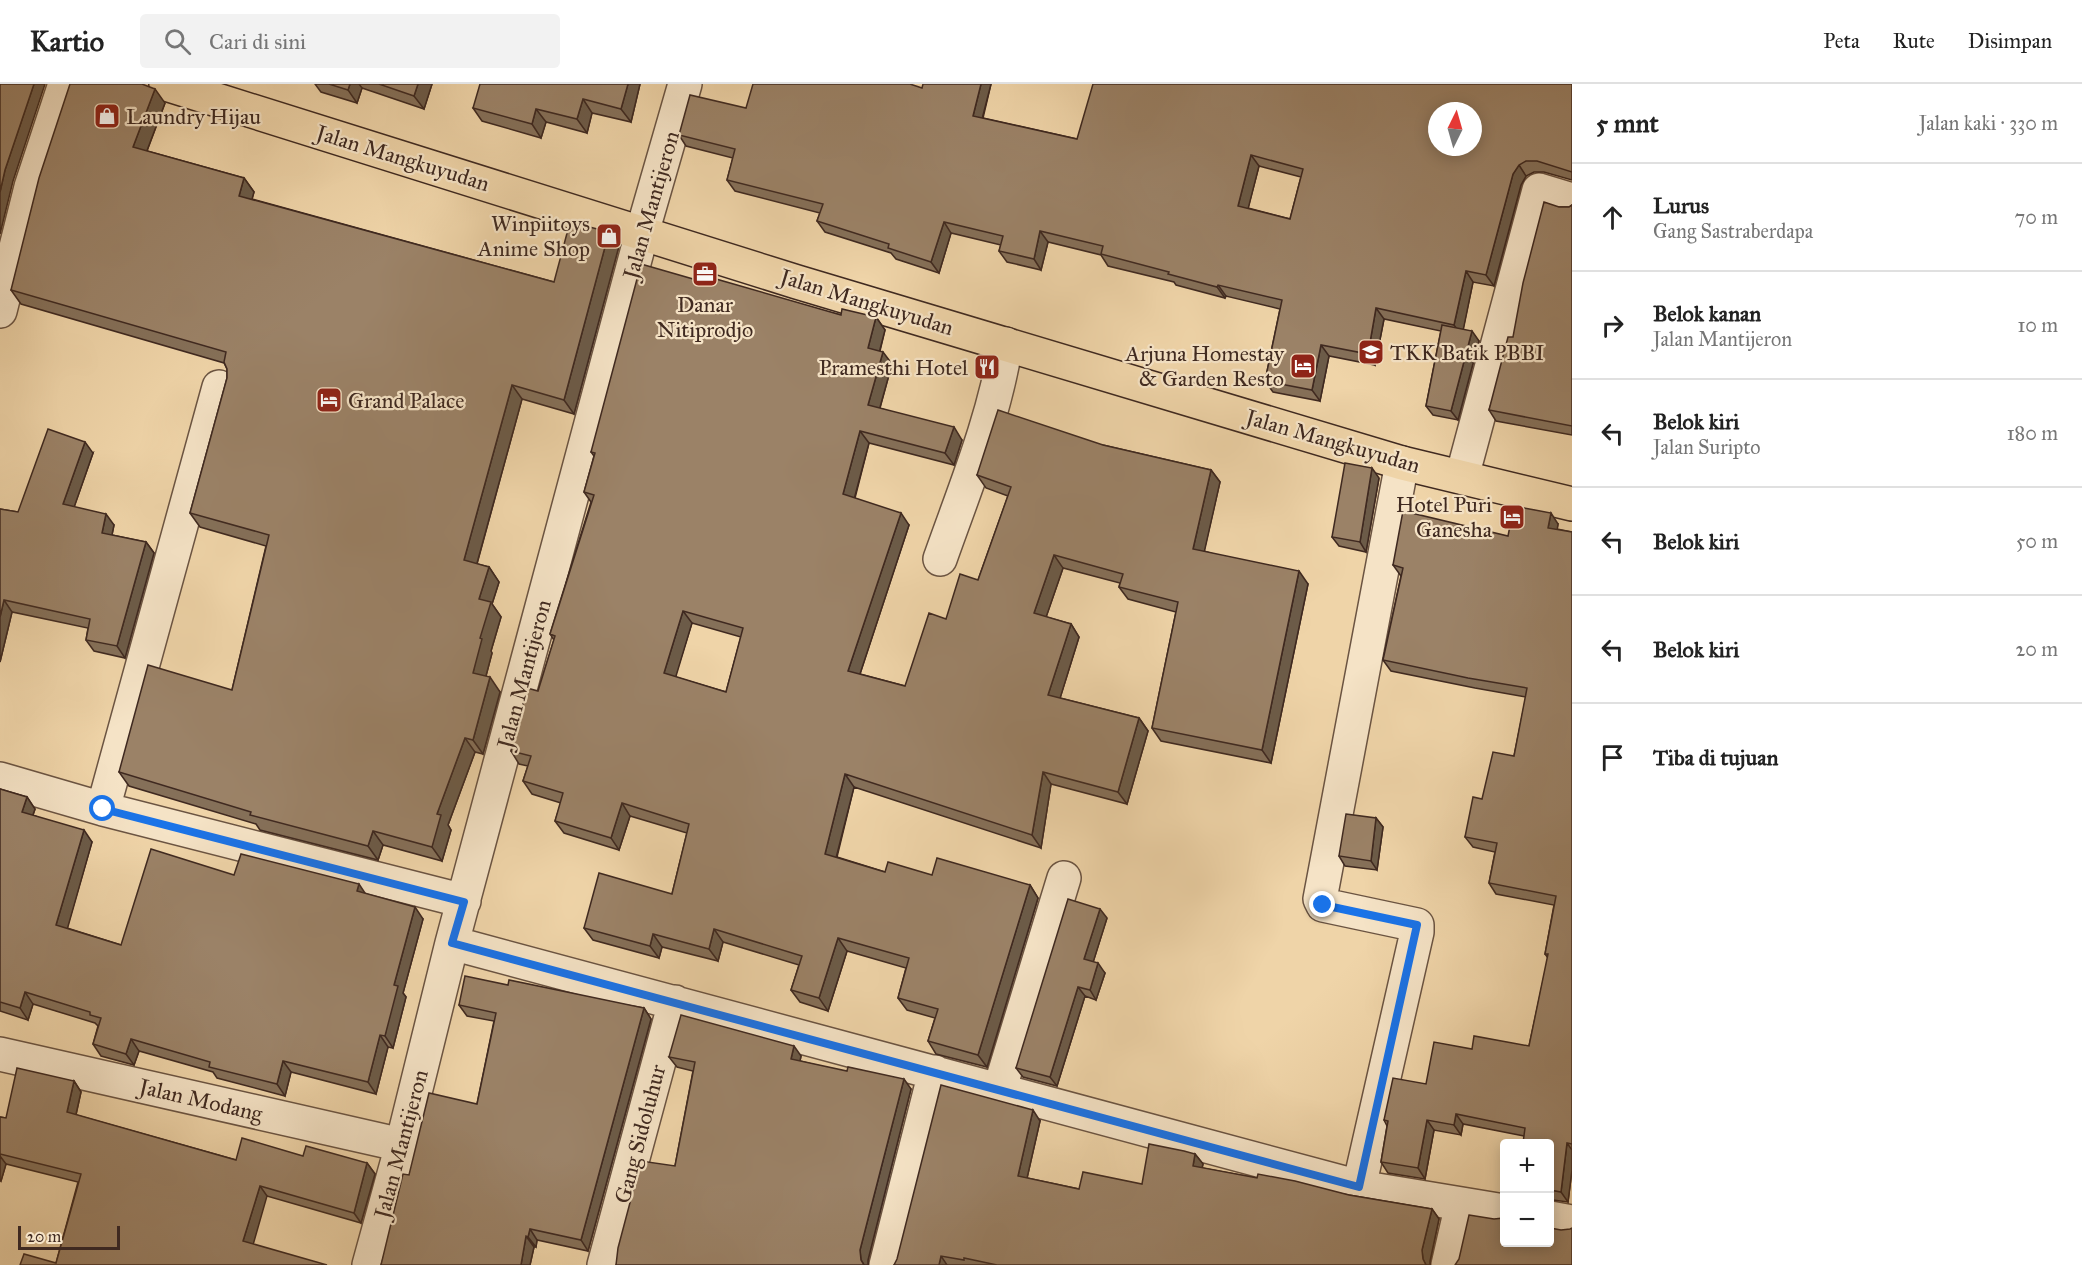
<!DOCTYPE html>
<html lang="id">
<meta charset="utf-8">
<style>
body{margin:0;font-family:"IM FELL Great Primer",serif;background:#f2f2f2;color:#222}
.controls{position:absolute;right:18px;bottom:18px;display:grid;overflow:hidden;border-radius:6px;box-shadow:0 3px 15px #0003}
.controls button{width:54px;height:54px;display:grid;place-items:center;padding:0;border:0;border-bottom:2px solid #e0e0e0;background:#fff;color:#222;font:30px sans-serif}
.compass{position:absolute;left:1428px;top:18px;width:54px;height:54px;border-radius:50%;background:#fff;box-shadow:0 3px 15px #0003;rotate:5deg}
.scale{position:absolute;left:18px;bottom:15px;width:102px;box-sizing:border-box;padding-left:6px;border:3px solid #3f2920;border-top:0;font-size:16px;line-height:21px;white-space:nowrap;color:#3f2920;-webkit-text-stroke:4px #f5e3c6;paint-order:stroke}
.stop{position:absolute;width:18px;height:18px;margin:-14px;border:4px solid #1a73e8;border-radius:50%;background:#fff}
.stop.end{background:#1a73e8;border-color:#fff;box-shadow:0 2px 6px #0008}
.list{margin:0;padding:0;list-style:none}
h2{display:flex;justify-content:space-between;align-items:center;height:78px;margin:0;padding:0 24px;font-size:26px}
h2 small{font-size:20px;font-weight:400;color:#767676}
.list li{display:grid;grid-template-columns:39px 1fr auto;gap:18px;align-items:center;box-sizing:border-box;height:108px;padding:0 24px;border-top:2px solid #e0e0e0}
.list b{display:block;font-size:22px;white-space:nowrap}
.list p{margin:0;font-size:20px;white-space:nowrap;color:#767676}
.list em{font-size:20px;font-style:normal;color:#767676}
.icon{flex:none;width:33px;height:33px;fill:none;stroke:currentColor;stroke-width:2;stroke-linecap:round;stroke-linejoin:round}
.map{position:relative;flex:none;width:1572px;height:1181px;overflow:hidden}
header{display:flex;align-items:center;gap:36px;box-sizing:border-box;height:84px;padding:0 30px;background:#fff;border-bottom:2px solid #e0e0e0}
header strong{font-size:28px}
nav{display:flex;gap:33px;margin-inline-start:auto;font-size:21px}
.search{width:420px;height:54px;background:#f2f2f2;display:flex;align-items:center;gap:15px;box-sizing:border-box;padding:0 21px;border-radius:6px;color:#767676;font-size:22px}
main{display:flex}
aside{flex:1;background:#fff}
.map>svg:first-child{display:block}
.lines{fill:none;stroke-linecap:round;stroke-linejoin:round}
.minor-casing{stroke:#6b5442;stroke-width:36}
.major-casing{stroke:#3f2920;stroke-width:36}
.minor{stroke:#f5e3c6;stroke-width:33}
.major{stroke:#efd4a8;stroke-width:33}
.wall{fill:#857059;stroke:#3f2920;stroke-width:1.5;fill-rule:evenodd}
.shaded-wall{fill:#6c5b48;stroke:#3f2920;stroke-width:1.5}
.building{fill:#9b8267;stroke:#3f2920;stroke-width:1.5;fill-rule:evenodd}
.route{stroke:#1a73e8;stroke-width:8}
.labels{text-anchor:middle;dominant-baseline:central;stroke-width:4.5;stroke-linejoin:round;paint-order:stroke}
.poi-label{font-size:22px;fill:#3f2920;stroke:#f5e3c6;text-anchor:end}
.street-label{font-size:22px;fill:#3f2920;stroke:#f5e3c6}
</style>
<header>
<strong>Kartio</strong>
<div class="search"><svg class="icon" aria-label="search" viewBox="0 0 24 24"><circle cx="10" cy="10" r="6"/><path d="M15 15l6 6"/></svg>Cari di sini</div>
<nav><a>Peta</a><a>Rute</a><a>Disimpan</a></nav>
</header>
<main>
<div class="map">
<svg width="1572" height="1181" viewBox="0 0 1572 1181">
<rect width="100%" height="100%" fill="#efd4a8"/>
<filter id="stains"><feTurbulence type="fractalNoise" baseFrequency=".00333" numOctaves="4"/><feColorMatrix values="0 0 0 0 .2 0 0 0 0 .09 0 0 0 0 .02 0 0 0 .5 -.17"/></filter>
<radialGradient id="worn" r=".72"><stop offset=".6" stop-color="#630" stop-opacity="0"/><stop offset="1" stop-color="#630" stop-opacity=".3"/></radialGradient>
<g class="lines">
<g class="minor-casing">
<path id="minor" d="M0,227l31,-124 34,-103
M1462,393l77,-287 33,10
M940,475c25,-71 54,-140 66,-215
M0,695l103,30 361,92
M103,725l116,-422
M452,859l907,244 145,24
M0,970l402,91
M999,1007l65,-213
M1359,1103l58,-255v-7l-94,-20 -3,-6 82,-436
M1550,1134l22,4
M369,1181l33,-120 50,-202 190,-710 43,-149
M604,1181l71,-263
M886,1181l49,-193
M1448,1181l14,-61"/>
</g>
<g class="major-casing">
<path id="major" d="M166,0l631,198 605,181 170,41"/>
</g>
<use href="#minor" class="minor"/>
<use href="#major" class="major"/>
</g>
<path class="wall" d="M315,0h117l-8,25 -62,-21 -5,15 -36,-11z
M640,0l-9,38 -39,-9 -5,20 -41,-11 -5,16 -59,-17 -9,-13z
M991,0l-8,34 94,21 495,-55v96l-28,-8h-10l-8,4 -5,9 -27,101 -21,-4 -10,47 16,12 -21,79 -25,-5 -7,-9 15,-75 -57,-12 -9,46 -46,-9 -9,45 -47,-9 -8,-11 15,-72 -54,-13 -1,2 -49,-13 -2,-3 -66,-16 -7,-11 -53,-13 -7,28 -34,-8 -8,-11 2,-6 -50,-12 -12,40 -43,-14 -5,-6 -66,-21 -8,-11 3,-8 -85,-22 -8,-11 6,-22 -47,-12 -7,-11 67,-27 176,-20zM1259,82l42,11 -11,42 -42,-11z
M165,19l-18,48 97,27 10,14 -2,7 302,83 65,-36 -45,168 -52,-15 -45,165 12,3 10,15 -7,22 9,13 -10,34 1,2 -6,23 14,16 -17,62 -8,-2 -27,73 3,5 -9,31 -59,-16 -5,15 -118,-30 -4,-6 -127,-38 -10,-14 113,-82 34,-144 -66,-19 -10,-14 37,-135v-9l-3,-6 -203,-59 -10,-14z
M1572,121v230l-76,-14 -7,-11 70,-203h10z
M714,201l127,30 35,2 9,13 -5,21 12,13 -12,44 82,32 -8,25 -85,-22 -14,55 54,27 -49,149 45,12 41,-67 32,-39 30,-84 -22,-8 -9,-13 126,-30 108,25 9,12 -16,69 104,33 -37,179 -110,-22 -9,-13 24,-116 -48,-13 -9,-12 1,-4 -57,-15 -17,49 25,7 8,13 -19,61 79,20 9,13 -21,73 -76,-20 -10,64 -187,-61 -17,70 48,15 47,3 98,10 8,13 -51,169 -51,-13 -8,-13 7,-23 -28,-8 -9,-12 8,-30 -59,-17 -19,60 -28,-9 -9,-12 8,-25 -76,-23 -5,19 -56,-14 -3,11 -66,-18 -9,-12 88,-34 15,-61 -57,-17 -11,34 -55,-17 -9,-12 6,-18 -29,-9 -9,-13 5,-15 -9,-2 -8,-13 27,-60 16,-51 -4,-6 41,-132 -7,-10 10,-36 -3,-4zM692,539l49,14 -15,55 -51,-15z
M93,369l-19,54 40,18 -2,10 34,7 8,11 -29,105 -31,-7 -8,-11 2,-12 -76,-16 -12,50v-153l18,3z
M1379,394l-13,74 -27,-6 -7,-9z
M1558,440l-1,5 15,3v638l-4,32 -15,-2h-3v-57l-26,-7 -61,-12 -2,11 -27,-5 -9,49 -37,-6 -7,-11 6,-36 -3,-6 42,-36 46,-35 57,-3 19,-88 -3,-4 9,-49 -58,-11 -7,-11 6,-31 -22,-5 -8,-10 17,-38 32,-43 12,-59 -51,-9 -84,-17 -8,-11 18,-84 -8,-11z
M0,705l27,8 8,12 -2,6 59,27 -25,86 54,17 113,-70 132,19 57,25 -20,74 3,4 -13,51 -5,-1 -12,47 -85,-22 -6,24 -68,-18 -4,-6 -74,-21 -5,14 -33,-9 -8,-12 5,-18 -3,-3 -62,-19 -5,16 -28,-9z
M1376,734l7,9 -6,43 -32,-4 -6,-10z
M1107,834l-14,44 12,11 -9,27 -11,-4 -28,90 -34,-9 -7,-9z
M508,901l136,23 7,11 -63,232 -51,-11 -1,7h-2l-4,18h-149l28,-90 68,-71 17,-83 -27,-5 -8,-11z
M801,972l-1,5 111,28 -43,171v5h-252l59,-99 18,-95 -16,-4 -8,-10z
M74,997l7,11 -5,23 160,45 67,-4 64,7 8,11 -14,49 -94,-27 -211,67 22,-81 -72,-18 -5,17h-1v-64l6,1z
M1040,1037l-13,57 52,11 63,-5 53,-30 8,10 -1,4 147,27 83,14 7,10 -9,42v4h-536z"/>
<path class="shaded-wall" d="M34,0h11l-32,97 -13,53v-42l5,-22z
M350,0h9l3,4 -5,15 -9,-13z
M418,0h14l-8,25 -10,-13z
M628,0h12l-9,38 -10,-13z
M981,0h10l-11,43 -7,-11z
M155,5l10,14 -22,58 -10,-14z
M583,15l9,14 -5,20 -10,-14z
M536,25l10,13 -5,16 -9,-14z
M1251,71l8,11 -13,51 -8,-11z
M1519,81l7,11 -5,9 -27,101 -8,-11 27,-101z
M244,94l10,14 -5,18 -10,-14z
M944,138l7,11 -12,40 -8,-11z
M1040,147l8,11 -7,28 -7,-11z
M609,148l10,14 -45,168 -10,-14z
M1466,187l7,11 -11,54 -8,-11z
M1218,201l8,11 -1,2 -8,-11z
M1376,224l8,11 -9,46 -7,-11z
M876,233l9,13 -8,31 -9,-13z
M1472,247l7,10 -21,79 -7,-9z
M1321,261l8,11 -9,45 -8,-11z
M883,268l9,12 -15,54 -9,-13z
M512,301l10,14 -48,175 -10,-14z
M954,343l8,13 -8,25 -9,-12z
M860,347l9,12 -17,64 -9,-13z
M85,358l8,11 -22,63 -8,-12z
M1372,384l7,10 -13,74 -6,-10z
M1211,386l9,12 -18,80 -9,-13z
M901,429l8,12 -52,158 -9,-12z
M1551,429l7,11 -2,14 -8,-10z
M106,430l8,11 -4,19 -8,-11z
M146,458l8,11 -29,105 -8,-12z
M1054,471l9,13 -20,58 -9,-13z
M489,483l10,15 -7,22 9,13 -10,34 1,2 -9,34 -10,-14 7,-35 -1,-39z
M1299,487l9,13 -37,179 -9,-13z
M4,516l8,12 -12,50v-45z
M683,527l9,12 -19,63 -9,-13z
M1071,540l8,13 -22,71 -9,-13z
M490,593l10,15 -17,62 -10,-14z
M1139,634l9,13 -21,73 -9,-12z
M465,654l10,14 -27,73 3,5 -9,31 -10,-14 5,-33z
M1043,688l8,12 -10,64 -9,-13z
M845,690l9,13 -20,79 -9,-12z
M27,713l8,12 -5,14 -8,-11z
M622,719l8,13 -11,34 -8,-12z
M1376,734l7,9 -6,43 -6,-9z
M84,746l8,12 -27,95 -9,-12z
M373,747l10,14 -5,15 -10,-14z
M359,800l8,12 -10,-5z
M1030,801l8,13 -51,169 -9,-12z
M415,823l8,12 -20,74 3,4 -13,51 -8,-12 9,-51z
M1100,825l7,9 -16,51 -7,-10z
M714,845l9,13 -5,19 -9,-12z
M653,850l9,13 -3,11 -9,-12z
M838,854l9,13 -19,60 -9,-13z
M1098,879l7,10 -9,27 -6,-10z
M1078,903l7,9 -28,90 -7,-9z
M25,908l8,12 -5,16 -8,-12z
M644,924l7,11 -63,232 -7,-11z
M380,951l8,12 -12,47 -8,-12z
M131,955l8,12 -5,14 -8,-11z
M794,962l7,10 -3,14 -7,-11z
M283,977l8,11 -6,24 -8,-12z
M904,995l7,10 -43,171v5h-4l-3,-5 -1,-10z
M74,997l7,11 -7,31 -7,-11z
M1033,1026l7,11 -15,66 -7,-11z
M1456,1030l7,10 -2,11 -7,-10z
M1427,1036l7,10 -9,49 -7,-11z
M1567,1059l5,7v20l-4,32 -7,-10z
M1195,1070l8,10 -3,13 -7,-11z
M0,1072l6,8 -5,17 -1,-2z
M367,1079l8,11 -14,49 -7,-10z
M260,1102l7,10 -16,56 -8,-11z
M1432,1125l7,10 -9,42v4h-4l-3,-6 -1,-9z
M530,1145l7,11 -1,7 -8,-10z
M526,1152l8,11 -4,18h-9z
M941,1172l6,9h-8z"/>
<path class="building" d="M0,0h34l-29,86 -5,22z
M70,0h72l13,5 -22,58 111,31 -5,18 315,86 16,-60 39,10 -45,168 -52,-15 -48,175 25,7 -10,32 12,3 -11,36 2,1 -9,34 17,4 -17,63 -8,-2 -28,76 4,1 -9,32 -59,-16 -5,15 -118,-31 1,-3 -132,-40 29,-107 84,25 37,-155 -79,-22 37,-135v-9l-3,-7 2,-10 -215,-62 28,-112z
M329,0h21l-2,6z
M379,0h39l-4,12z
M480,0h148l-7,25 -38,-10 -6,20 -41,-10 -4,15 -59,-16z
M753,0h157l12,4 1,-4h58l-8,32 104,23 16,-55h479v88l-35,-11h-11l-7,4 -6,9 -27,101 -20,-4 -12,54 -78,-17 -8,46 -47,-9 -9,45 -47,-9 17,-81 -64,-15 -1,2 -49,-13 1,-2 -68,-18 2,-8 -63,-15 -6,28 -35,-8 4,-15 -59,-14 -13,40 -43,-14 1,-4 -72,-23 6,-17 -96,-24 8,-31 -56,-14 11,-40 56,13zM1437,27h36v36h-36zM1251,71l52,14 -13,50 -52,-13z
M1544,118l15,5h10l3,-2v221l-83,-16 19,-73h5l10,-54z
M641,180l73,21 2,-6 125,36 1,-6 34,8 -8,31 15,4 -15,53 86,22 -9,26 -85,-22 -17,63 58,19 -53,158 57,15 24,-73 17,6 14,-45 18,6 33,-93 -34,-12 21,-65 105,35 108,25 -18,79 106,22 -37,179 -110,-22 26,-126 -59,-15 4,-13 -69,-19 -20,58 37,11 -23,71 91,23 -21,74 -75,-20 -11,63 -187,-61 -20,80 60,18 3,-10 44,13 5,-17 93,27 -52,170 -50,-14 10,-32 -40,-11 11,-40 -71,-20 -19,60 -28,-8 11,-34 -88,-27 -5,20 -56,-15 -3,12 -66,-18 15,-55 73,21 17,-70 -67,-21 -11,35 -56,-17 8,-28 -40,-12 8,-25 -20,-5 16,-63 11,3 17,-55 -5,-2 44,-139 -10,-3 11,-39 -4,-1zM683,527l60,17 -17,64 -62,-19z
M1442,241l30,6 -21,80 -25,-5z
M48,345l37,13 -22,62 43,10 -4,19 44,9 -29,104 -31,-6 4,-21 -86,-19 -4,17v-108l18,3z
M1345,379l27,5 -12,74 -28,-5z
M1514,422l37,7 -3,15 24,4v612l-5,-1 -6,49 -11,-2v-47h-27l2,-15 -69,-14 -2,11 -27,-5 -9,48 -37,-6 7,-41 -4,-1 9,-42 33,6 8,-42 38,7 2,-13 55,10 19,-92h-3l11,-58 -67,-13 8,-40 -32,-6 8,-40 9,2 11,-47 21,4 13,-68 -59,-10 -85,-18 20,-92 -10,-3 10,-54 105,25z
M0,705l27,8 -5,15 62,18 -28,95 65,20 30,-96 83,26 7,-21 118,30 -2,7 58,16 -21,78 4,1 -13,50 -5,-1 -12,47 -85,-21 -6,23 -68,-17 1,-5 -79,-23 -5,15 -33,-10 8,-26 -11,-3v-3l-65,-20 -5,16 -20,-6z
M1346,730l30,4 -5,43 -32,-5z
M1068,815l32,10 -16,50 14,4 -8,27 -12,-3 -28,90 -34,-9z
M465,892l43,9 1,-5 135,28 -63,232 -51,-11 -2,8 -2,-1 -5,29h-140l22,-91 6,1 20,-82 48,11 19,-91 -37,-8z
M681,931l113,31 -3,13 56,12 1,-4 56,12 -44,171 1,10 3,5h-248l2,-17 23,-87 34,5 20,-104 -26,-5z
M17,984l57,13 -7,31 169,48 6,-22 61,18 3,-10 61,17 -13,50 -94,-27 -17,55 84,24h-307l4,-11 32,9 25,-89 -81,-20v-37l6,1z
M941,1001l92,25 -15,66 61,13 4,-17 59,12 7,-40 35,7 11,3 -2,12 64,12 1,-4 37,7 54,14 83,14 -10,41 1,9 3,6h-429l-33,-7v2l-23,-4 -2,9h-45l3,-6z
M1469,1131l25,4 9,-1 1,-1v25h46v-14l11,2 9,-1 2,-1v37h-117l4,-6z"/>
<g class="lines">
<path class="route" d="M103,725l361,93 -12,41 907,244 58,-262 -94,-20"/>
</g>
<defs>
<g id="shop-square" transform="scale(1.35)"><rect x="-9" y="-9" width="18" height="18" rx="4" fill="#8f2418" stroke="#f5e3c6"/><path d="M-5-2.5h2.3a2.7 3.5 0 0 1 5.4 0H5L5.5 6h-11ZM-1.5-2.5h3a1.5 2.3 0 0 0-3 0Z" fill="#fff"/></g>
<g id="office-square" transform="scale(1.35)"><rect x="-9" y="-9" width="18" height="18" rx="4" fill="#8f2418" stroke="#f5e3c6"/><path d="M-6-3h4V-5.5h4V-3h4V5H-6ZM-1-4.5V-3h2v-1.5ZM-6 0V1H6V0Z" fill="#fff"/></g>
<g id="school-square" transform="scale(1.35)"><rect x="-9" y="-9" width="18" height="18" rx="4" fill="#8f2418" stroke="#f5e3c6"/><path d="M0-5L7-2L0 1L-7-2ZM-4 1L0 2.5L4 1V4Q0 6-4 4Z" fill="#fff"/></g>
<g id="hotel-square" transform="scale(1.35)"><rect x="-9" y="-9" width="18" height="18" rx="4" fill="#8f2418" stroke="#f5e3c6"/><path d="M-6-4.5h1.5V1H6V5H4.5V3h-9V5H-6ZM-4 0a1.8 1.8 0 1 1 3.6 0ZM.5 0V-2.5h3Q6-2.5 6 0Z" fill="#fff"/></g>
<g id="restaurant-square" transform="scale(1.35)"><rect x="-9" y="-9" width="18" height="18" rx="4" fill="#8f2418" stroke="#f5e3c6"/><path d="M-5-6h1v4h1v-4h1v4h1v-4h1v5L-1.5 .5V6h-2V.5L-5-1ZM5-6V6H3V1.5H1.5Q1.5-4 5-6Z" fill="#fff"/></g>
</defs>
<g fill-rule="evenodd">
<use href="#shop-square" x="107" y="32"/>
<use href="#shop-square" x="609" y="152"/>
<use href="#office-square" x="705" y="190"/>
<use href="#school-square" x="1371" y="268"/>
<use href="#hotel-square" x="1303" y="282"/>
<use href="#restaurant-square" x="987" y="283"/>
<use href="#hotel-square" x="329" y="316"/>
<use href="#hotel-square" x="1512" y="433"/>
</g>
<g class="labels">
<g class="poi-label">
<text x="126" y="32" text-anchor="start">Laundry Hijau</text>
<text x="590" y="139">Winpiitoys<tspan x="590" dy="25">Anime Shop</tspan></text>
<text x="705" y="220" text-anchor="middle">Danar<tspan x="705" dy="25">Nitiprodjo</tspan></text>
<text x="1390" y="268" text-anchor="start">TKK Batik PBBI</text>
<text x="1284" y="269">Arjuna Homestay<tspan x="1284" dy="25">&amp; Garden Resto</tspan></text>
<text x="968" y="283">Pramesthi Hotel</text>
<text x="348" y="316" text-anchor="start">Grand Palace</text>
<text x="1492" y="420">Hotel Puri<tspan x="1492" dy="25">Ganesha</tspan></text>
</g>
<g class="street-label">
<text transform="translate(403 74) rotate(17)">Jalan Mangkuyudan</text>
<text transform="translate(651 121) rotate(-74)">Jalan Mantijeron</text>
<text transform="translate(867 218) rotate(17)">Jalan Mangkuyudan</text>
<text transform="translate(1333 357) rotate(16)">Jalan Mangkuyudan</text>
<text transform="translate(524 590) rotate(-75)">Jalan Mantijeron</text>
<text transform="translate(201 1016) rotate(13)">Jalan Modang</text>
<text transform="translate(640 1050) rotate(-75)">Gang Sidoluhur</text>
<text transform="translate(401 1060) rotate(-75)">Jalan Mantijeron</text>
</g>
</g>
<rect width="100%" height="100%" filter="url(#stains)"/>
<rect width="100%" height="100%" fill="url(#worn)"/>
</svg>
<div class="controls">
<button>+</button>
<button>−</button>
</div>
<svg class="compass" viewBox="-18 -18 36 36"><path d="M0-13l5 13h-10z" fill="#e53935"/><path d="M0 13l5-13h-10z" fill="#767676"/></svg>
<div class="scale">20 m</div>
<div class="stop" style="left:103px;top:725px"></div>
<div class="stop end" style="left:1323px;top:821px"></div>
</div>
<aside>
<h2>5 mnt<small>Jalan kaki · 330 m</small></h2>
<ul class="list">
<li><svg class="icon" aria-label="ahead" viewBox="0 0 24 24"><path d="M12 20V5M6 11l6-6 6 6"/></svg><div><b>Lurus</b><p>Gang Sastraberdapa</p></div><em>70 m</em></li>
<li><svg class="icon" aria-label="right" viewBox="0 0 24 24"><path d="M7 20v-9h11M14 6l5 5-5 5"/></svg><div><b>Belok kanan</b><p>Jalan Mantijeron</p></div><em>10 m</em></li>
<li><svg class="icon" aria-label="left" viewBox="0 0 24 24"><path d="M17 20v-9H6M10 6l-5 5 5 5"/></svg><div><b>Belok kiri</b><p>Jalan Suripto</p></div><em>180 m</em></li>
<li><svg class="icon" aria-label="left" viewBox="0 0 24 24"><path d="M17 20v-9H6M10 6l-5 5 5 5"/></svg><div><b>Belok kiri</b></div><em>50 m</em></li>
<li><svg class="icon" aria-label="left" viewBox="0 0 24 24"><path d="M17 20v-9H6M10 6l-5 5 5 5"/></svg><div><b>Belok kiri</b></div><em>20 m</em></li>
<li><svg class="icon" aria-label="arrive" viewBox="0 0 24 24"><path d="M6 21V4h12l-3 4 3 4H6"/></svg><div><b>Tiba di tujuan</b></div></li>
</ul>
</aside>
</main>
